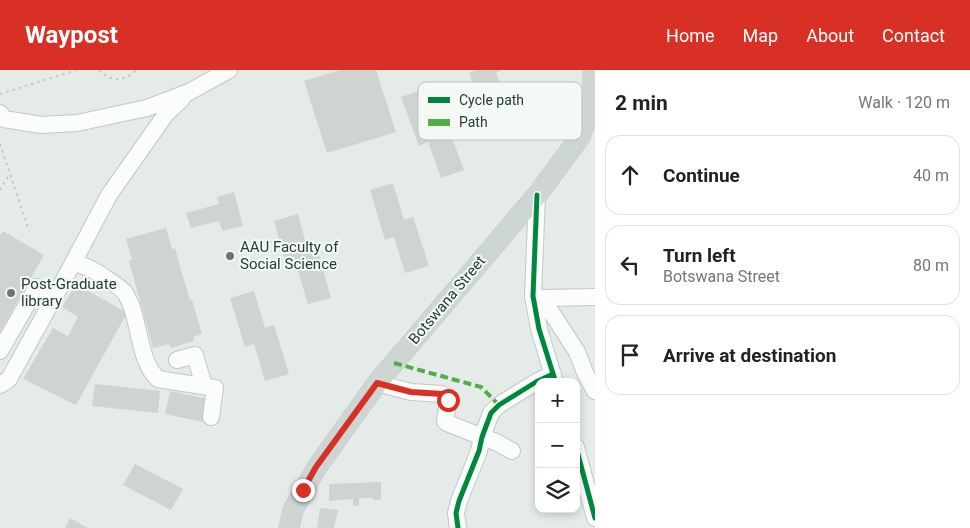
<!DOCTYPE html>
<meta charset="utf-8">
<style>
body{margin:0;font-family:Roboto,sans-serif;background:#f2f2f2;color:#222}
.controls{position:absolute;right:15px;bottom:15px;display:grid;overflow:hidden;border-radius:10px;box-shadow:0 2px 8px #0003}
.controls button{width:45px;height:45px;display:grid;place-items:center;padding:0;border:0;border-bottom:1px solid #e0e0e0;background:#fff;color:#222;font:25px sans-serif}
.stop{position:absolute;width:15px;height:15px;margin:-11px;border:4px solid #d93025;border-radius:50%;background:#fff}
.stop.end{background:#d93025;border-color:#fff;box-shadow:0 1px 5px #0008}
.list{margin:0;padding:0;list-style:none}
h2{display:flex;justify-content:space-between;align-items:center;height:65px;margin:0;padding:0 20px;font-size:21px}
h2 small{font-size:16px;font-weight:400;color:#767676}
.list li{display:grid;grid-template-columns:32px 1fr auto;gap:15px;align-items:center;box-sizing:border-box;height:80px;margin:0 10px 10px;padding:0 10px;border:1px solid #e0e0e0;border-radius:15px}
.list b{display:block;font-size:19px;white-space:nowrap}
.list p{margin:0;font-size:16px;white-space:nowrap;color:#767676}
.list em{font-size:16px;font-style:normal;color:#767676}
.icon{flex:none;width:28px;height:28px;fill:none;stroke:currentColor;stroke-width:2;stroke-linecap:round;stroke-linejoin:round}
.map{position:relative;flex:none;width:595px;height:458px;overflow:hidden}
header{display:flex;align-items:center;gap:30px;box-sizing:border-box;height:70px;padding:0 25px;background:#d93025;color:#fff}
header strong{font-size:24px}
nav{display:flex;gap:28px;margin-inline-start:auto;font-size:18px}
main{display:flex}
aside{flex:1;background:#fff}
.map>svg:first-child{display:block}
.building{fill:#cfd4d2}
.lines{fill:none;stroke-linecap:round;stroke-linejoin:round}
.minor-casing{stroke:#c2c8c5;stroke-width:18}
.major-casing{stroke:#c1cac7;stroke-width:21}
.path{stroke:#c2cac6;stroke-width:2;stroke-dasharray:2.5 4;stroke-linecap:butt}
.minor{stroke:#fbfcfc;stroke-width:16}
.major{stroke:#ced6d3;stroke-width:20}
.quiet{stroke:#53ad45;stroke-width:4;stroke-dasharray:8 4;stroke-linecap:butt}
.cycleway-casing{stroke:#f4f9f6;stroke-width:8}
.cycleway{stroke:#00873e;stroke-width:5}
.route{stroke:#d93025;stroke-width:6}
.poi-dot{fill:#677b73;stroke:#f4f9f6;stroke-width:2}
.labels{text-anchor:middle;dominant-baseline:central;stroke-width:4;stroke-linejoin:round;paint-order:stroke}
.poi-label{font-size:15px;fill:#233e34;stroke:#f4f9f6;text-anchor:start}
.street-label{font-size:15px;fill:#233e34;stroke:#f4f9f6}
.key{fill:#f4f9f6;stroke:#b5c1bc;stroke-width:1}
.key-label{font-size:14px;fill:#233e34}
</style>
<header>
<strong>Waypost</strong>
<nav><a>Home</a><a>Map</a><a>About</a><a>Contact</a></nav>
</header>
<main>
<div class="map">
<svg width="595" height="458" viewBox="0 0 595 458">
<rect width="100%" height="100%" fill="#e5ebe8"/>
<path class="building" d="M340,0h36l20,62 -69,21 -23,-72z
M476,0h26l-6,3 11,27 -23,10 -15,-37z
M424,19l13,36 9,-3 18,48 -23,8 -13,-36 -9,4 -18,-49z
M393,113l11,37 9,-3 16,49 -24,7 -11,-36 -9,3 -15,-50z
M234,122l9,34 -21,5 -3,-10 -28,7 -5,-15 33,-9 -2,-7z
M298,144l10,37 9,-3 14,50 -23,6 -11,-36 -9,2 -14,-49z
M166,158l6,21 3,-1 15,53 2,-1 10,34 -9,3 1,4 -23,7 -2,-4 -16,4 -24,-87 3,-1 -6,-21z
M3,161l41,24 -44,77v-96z
M76,214l51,29 -51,92 -53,-26 30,-51 15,8 10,-19 -16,-10z
M254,221l11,37 9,-3 15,49 -24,7 -11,-37 -9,3 -15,-49z
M95,314l65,7 -2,22 -66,-7z
M170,321l38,8 -5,23 -38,-8z
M135,394l48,25 -12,21 -48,-25z
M381,412v18h-8v-2h-14v8h-6v-7l-24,2v-17z
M320,438l18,2 -4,18h-17z
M70,448l18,10h-23z"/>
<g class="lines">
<g class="minor-casing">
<path id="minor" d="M0,43l4,6 37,6 36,-2 70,-15 42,-16 40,-22
M537,125l-4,101 6,33 16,53
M73,193l36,-68 57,-81 16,-15
M535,227l7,1 53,-1
M542,228l35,54 9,23 9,16
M0,281l37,-64 17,10
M177,290l18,-5 9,31
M377,313l34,9 31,2c9,5 4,18 3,27l2,2 51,20 14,8
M0,315l9,-6 64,-116c13,2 23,8 34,16 6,4 14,9 18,14 16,25 12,67 33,86l57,9 -4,29
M576,377l19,71
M458,458l-2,-15 3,-12 20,-50 3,-14 9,-24 8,-8 37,-23 17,-8"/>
</g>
<g class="major-casing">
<path id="major" d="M289,458l4,-18 24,-43 60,-84 160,-188 43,-58 7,-18 6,-22v-27"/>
</g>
<path class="path" d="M99,0c11,12 26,12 37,0
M0,24l76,-24
M0,74l29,87
M0,120l10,-17"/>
<use href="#minor" class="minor"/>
<use href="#major" class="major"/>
<path class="quiet" d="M394,293l87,24 18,18"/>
<g class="cycleway-casing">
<path id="cycleway" d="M537,125l-4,101 6,33 16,51
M576,377l19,71
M458,458l-2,-15 3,-12 20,-50 3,-14 9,-24 8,-8 37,-23 17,-8"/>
</g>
<use href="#cycleway" class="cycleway"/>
</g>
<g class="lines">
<path class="route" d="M303,420l13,-23 61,-84 34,9 31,2 4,2 2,4"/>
</g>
<g class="poi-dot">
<circle cx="230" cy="186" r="5"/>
<circle cx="11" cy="223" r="5"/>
</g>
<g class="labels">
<g class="poi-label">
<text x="240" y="177">AAU Faculty of<tspan x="240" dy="17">Social Science</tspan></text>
<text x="21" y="214">Post-Graduate<tspan x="21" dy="17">library</tspan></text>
</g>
<g class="street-label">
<text transform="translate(447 230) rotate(-50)">Botswana Street</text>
</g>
</g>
<rect x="418" y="12" width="164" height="58" rx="8" class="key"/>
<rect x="428" y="27" width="22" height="6" fill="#00873e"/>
<rect x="428" y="49" width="22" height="7" fill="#53ad45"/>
<g class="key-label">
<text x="459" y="35">Cycle path</text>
<text x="459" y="57">Path</text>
</g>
</svg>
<div class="controls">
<button>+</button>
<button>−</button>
<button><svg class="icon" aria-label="layers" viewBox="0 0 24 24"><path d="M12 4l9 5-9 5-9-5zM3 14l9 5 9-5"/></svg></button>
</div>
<div class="stop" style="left:448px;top:330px"></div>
<div class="stop end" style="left:303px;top:420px"></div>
</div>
<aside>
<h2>2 min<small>Walk · 120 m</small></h2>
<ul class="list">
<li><svg class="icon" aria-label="ahead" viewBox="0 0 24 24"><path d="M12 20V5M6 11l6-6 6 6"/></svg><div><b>Continue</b></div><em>40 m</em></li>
<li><svg class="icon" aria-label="left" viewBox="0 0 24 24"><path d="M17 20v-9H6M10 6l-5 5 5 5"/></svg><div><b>Turn left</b><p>Botswana Street</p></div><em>80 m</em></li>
<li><svg class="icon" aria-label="arrive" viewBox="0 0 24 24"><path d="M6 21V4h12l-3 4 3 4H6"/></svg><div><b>Arrive at destination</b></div></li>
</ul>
</aside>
</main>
